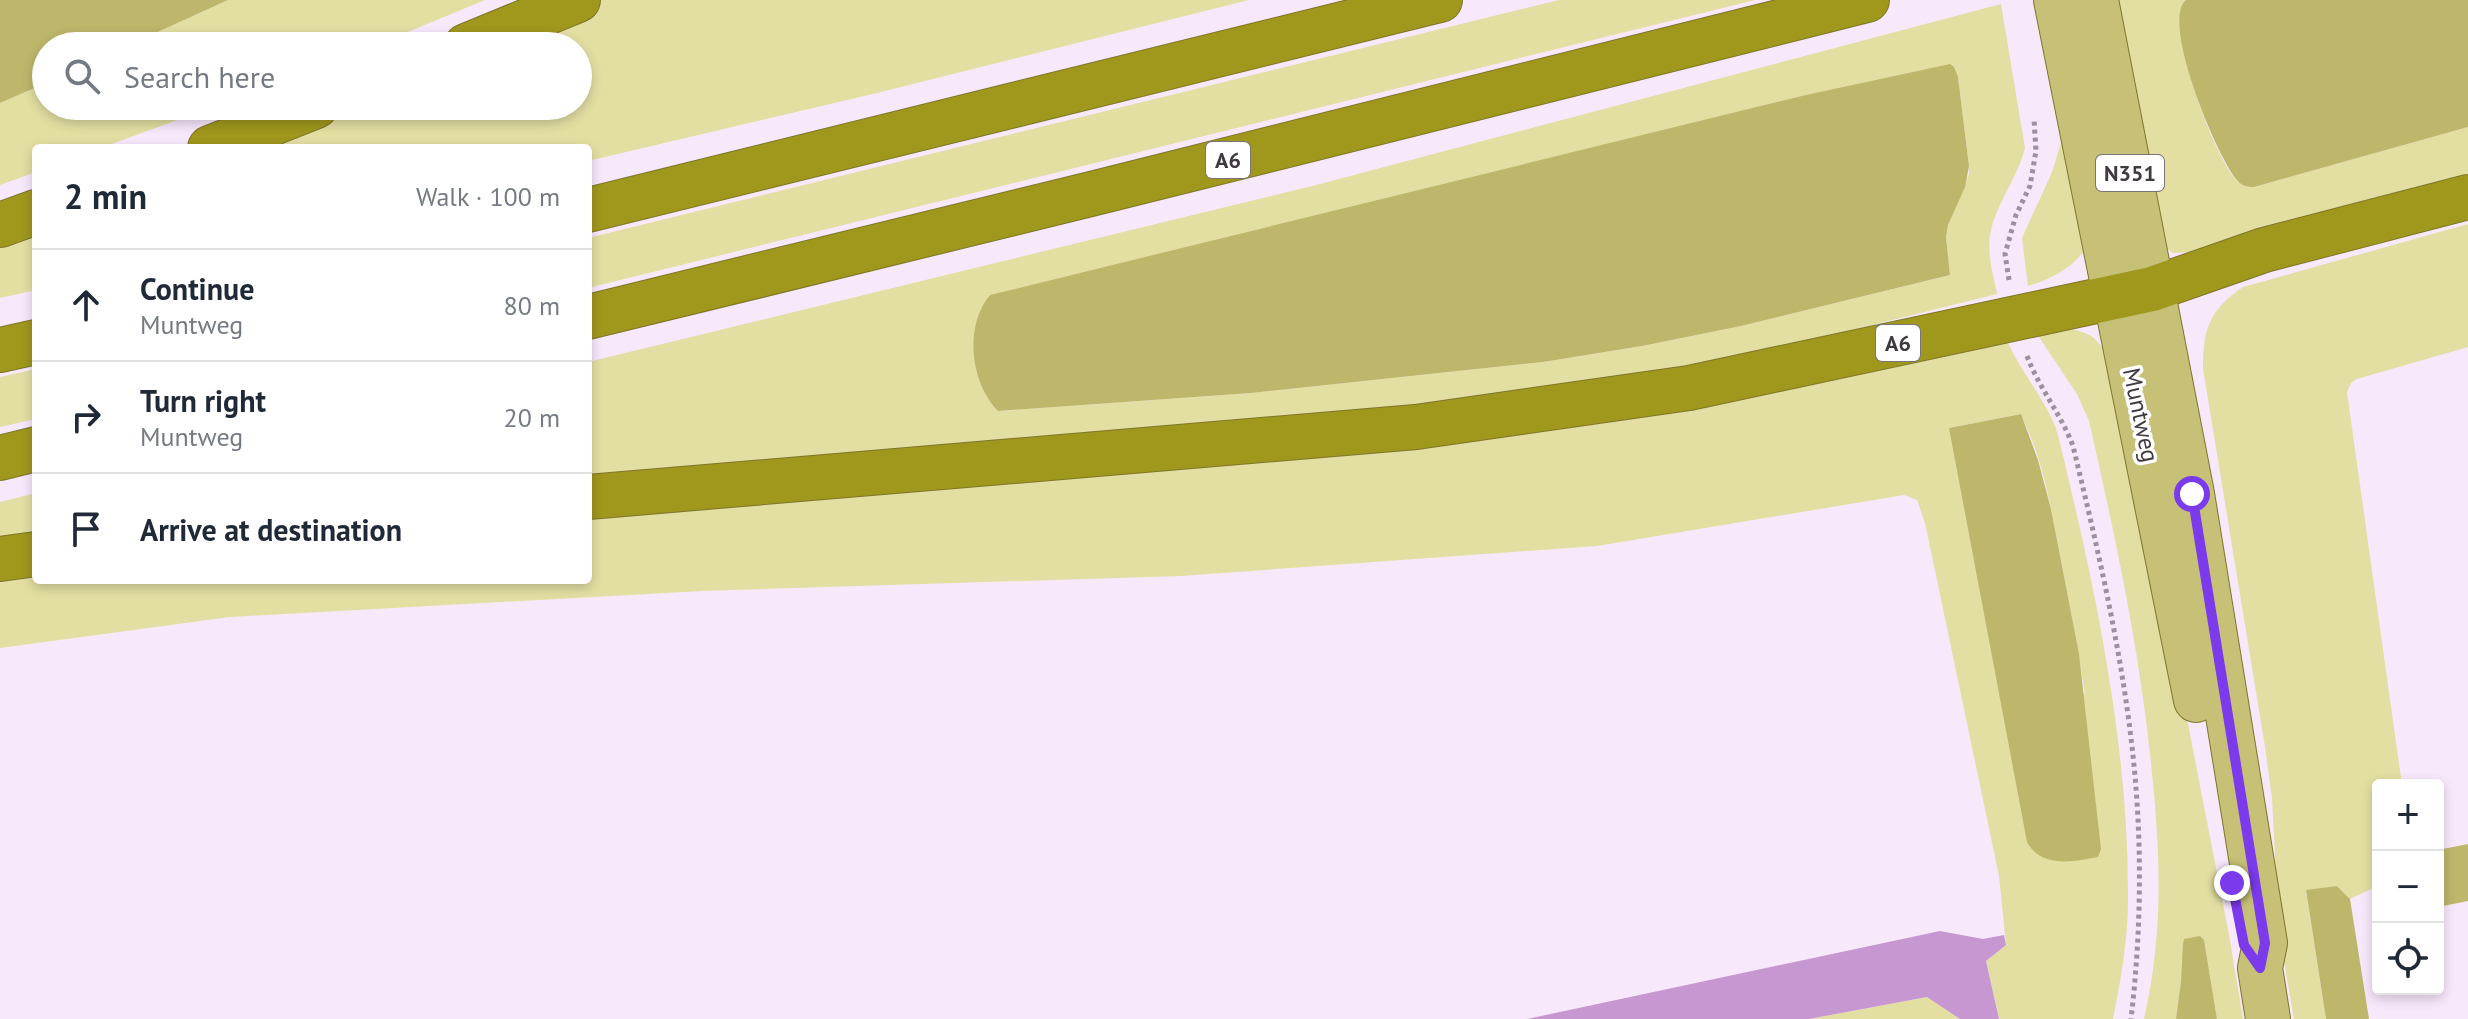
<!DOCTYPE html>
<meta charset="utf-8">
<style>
body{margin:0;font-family:"PT Sans",sans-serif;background:#f6f6f7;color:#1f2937}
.controls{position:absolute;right:24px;bottom:24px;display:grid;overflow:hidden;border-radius:8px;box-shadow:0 4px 12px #0003}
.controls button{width:72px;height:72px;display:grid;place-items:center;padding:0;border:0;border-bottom:2px solid #e0e1e3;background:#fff;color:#1f2937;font:40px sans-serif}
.stop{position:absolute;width:24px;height:24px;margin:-18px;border:6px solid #7c3aed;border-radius:50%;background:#fff}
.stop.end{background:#7c3aed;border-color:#fff;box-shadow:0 2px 8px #0008}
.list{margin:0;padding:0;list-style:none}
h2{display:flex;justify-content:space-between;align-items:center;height:104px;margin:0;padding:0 32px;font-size:34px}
h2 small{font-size:26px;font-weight:400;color:#747a83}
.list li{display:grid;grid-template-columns:52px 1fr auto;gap:24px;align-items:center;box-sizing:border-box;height:112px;padding:0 32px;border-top:2px solid #e0e1e3}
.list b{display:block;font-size:30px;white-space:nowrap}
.list p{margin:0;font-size:26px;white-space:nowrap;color:#747a83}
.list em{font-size:26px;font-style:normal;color:#747a83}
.icon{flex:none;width:44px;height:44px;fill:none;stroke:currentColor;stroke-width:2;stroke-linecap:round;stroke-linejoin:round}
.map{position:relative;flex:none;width:2468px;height:1019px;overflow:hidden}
.search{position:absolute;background:#fff;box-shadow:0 4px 12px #0003;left:32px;top:32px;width:560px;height:88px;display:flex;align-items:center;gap:20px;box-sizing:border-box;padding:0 28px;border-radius:44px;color:#747a83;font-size:30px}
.panel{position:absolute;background:#fff;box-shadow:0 4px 12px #0003;left:32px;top:144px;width:560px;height:440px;border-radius:8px}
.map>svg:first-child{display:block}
.green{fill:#e3dfa3;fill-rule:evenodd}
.forest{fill:#bdb76c}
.water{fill:#c797d1}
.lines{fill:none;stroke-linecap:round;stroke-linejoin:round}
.primary-casing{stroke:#7e7629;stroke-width:46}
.highway-casing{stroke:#7e7629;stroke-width:46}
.path{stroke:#9c919f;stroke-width:5;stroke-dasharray:4 4;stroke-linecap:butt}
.primary{stroke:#c6c177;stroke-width:44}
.highway{stroke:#a0971d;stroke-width:44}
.route{stroke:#7c3aed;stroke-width:10}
.labels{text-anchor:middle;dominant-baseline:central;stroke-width:7;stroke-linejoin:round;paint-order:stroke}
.shield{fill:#fff;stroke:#797479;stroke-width:2}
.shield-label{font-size:22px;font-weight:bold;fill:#3f3940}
.street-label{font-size:24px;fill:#3f3940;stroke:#fff}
</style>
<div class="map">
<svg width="2468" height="1019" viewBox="0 0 2468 1019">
<rect width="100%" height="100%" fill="#f8e8fc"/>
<path class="green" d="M228,0h257l-111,46h-247z
M589,0h660l-372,93 -289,68v-13h-364l108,-42h246v-60h-98z
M1559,0h196l-1167,288v-50z
M2112,0h74c-23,19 29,161 51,180 3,3 12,5 17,7l214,-60v48l-108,30 -139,46 -48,2 -14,-10z
M2001,4l24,144c-7,29 -28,54 -34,83 -5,20 2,43 6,63l-249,62 -201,36 -294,31 -665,57v-118l728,-177zM1958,77l11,89v8l-21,51 -2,12 4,38 -209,51 -99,20 -99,16 -292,31 -252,18 -15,-24 -9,-24z
M46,83v23h169l-114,42h-65v24l-36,13v-82z
M2068,120l23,121c-15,25 -36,37 -63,45l-6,-48 30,-66z
M36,221v69l-36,8v-63z
M2468,224v123l-111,32 -6,4 -4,9 55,393h-24v101l-28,13 -13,-13 -31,5 20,128h-32l-15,-87 -7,-133 -7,-52 -62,-378c0,-40 6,-59 40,-82z
M2034,326c68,3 64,9 90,68l105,541 14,84h-26l-13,-78 -4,-4 -19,44 -5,38h-32c21,-93 16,-171 6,-265 -12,-112 -36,-223 -61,-333l-12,-27 -38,-57z
M2004,333c13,35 40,63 53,98 37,151 72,311 71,468 0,40 -7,80 -15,120h-114l-13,-58 20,-16 -7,-69 -74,-353 -8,-23 -13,-5 -307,51 -416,30 -479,15 -472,26 -230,31v-70l36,-4v6h552v-61l374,-35 295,-22 295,-32 102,-16zM2020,414c23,43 31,94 40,142 9,46 18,92 25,139l-136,-267z
M36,369v50l-36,8v-50z
M36,493v42l-36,4v-37z
M1927,997l33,22h-151z"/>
<path class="forest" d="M0,0h228l-101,46h-81v37l-46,20z
M2186,0h282v127l-214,60c-7,0 -12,-1 -17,-7 -20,-23 -77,-159 -51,-180z
M1950,64l4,3 4,10 11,89 -4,21 -17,38 -2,12 4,38 -209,51 -99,20 -99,16 -292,31 -253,18c-28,-29 -34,-85 -8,-116l816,-200z
M2021,414l17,46 13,49 28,145 22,195 -3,8c-25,5 -57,11 -71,-15l-78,-414z
M2468,844v57l-30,6v-57z
M2337,886l13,13 19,120h-43l-20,-129z
M2200,936l4,4 13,79h-41l5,-38 2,-37 1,-5z"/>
<path class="water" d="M1940,931l43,8 21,-4 2,10 -20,16 13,58h-39l-33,-22 -118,22h-282z"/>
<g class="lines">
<g class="primary-casing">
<path id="primary" d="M2056,0l140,700
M2096,0l96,494 73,449 -5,25 8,51"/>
</g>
<g class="highway-casing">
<path id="highway" d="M466,46l112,-46
M210,148l106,-42
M588,210l852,-210
M0,225l36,-13
M588,317l503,-123 776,-194
M0,350l36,-8
M0,458l36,-9
M588,497l828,-70 273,-39 463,-99 112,-39 204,-53
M0,559l36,-5"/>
</g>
<path class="path" d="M2009,280l-4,-26 11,-39 14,-29 6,-35 -2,-32
M2027,356c12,32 34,58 46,90 27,112 54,227 63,342 6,76 4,155 -5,231"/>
<use href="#primary" class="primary"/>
<use href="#highway" class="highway"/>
</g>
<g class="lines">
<path class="route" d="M2192,494l73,449 -5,25 -16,-23 -12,-62"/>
</g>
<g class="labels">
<g class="shield">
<rect x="1206" y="142" width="44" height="36" rx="6"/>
<rect x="2096" y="155" width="68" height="36" rx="6"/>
<rect x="1876" y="325" width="44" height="36" rx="6"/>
</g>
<g class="shield-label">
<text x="1228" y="160">A6</text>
<text x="2130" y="173">N351</text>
<text x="1898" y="343">A6</text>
</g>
<g class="street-label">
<text transform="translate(2141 415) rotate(78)">Muntweg</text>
</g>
</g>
</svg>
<div class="controls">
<button>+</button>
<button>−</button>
<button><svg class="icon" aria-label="locate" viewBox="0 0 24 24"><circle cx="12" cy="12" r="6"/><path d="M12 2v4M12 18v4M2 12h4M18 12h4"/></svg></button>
</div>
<div class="stop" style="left:2192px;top:494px"></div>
<div class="stop end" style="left:2232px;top:883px"></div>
<div class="search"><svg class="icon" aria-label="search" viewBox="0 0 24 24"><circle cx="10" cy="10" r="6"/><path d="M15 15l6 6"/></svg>Search here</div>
<section class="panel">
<h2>2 min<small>Walk · 100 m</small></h2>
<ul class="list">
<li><svg class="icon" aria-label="ahead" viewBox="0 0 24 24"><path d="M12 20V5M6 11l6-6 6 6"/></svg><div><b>Continue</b><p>Muntweg</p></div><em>80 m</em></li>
<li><svg class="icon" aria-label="right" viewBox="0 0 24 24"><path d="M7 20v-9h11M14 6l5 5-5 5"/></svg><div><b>Turn right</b><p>Muntweg</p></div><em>20 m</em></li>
<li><svg class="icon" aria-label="arrive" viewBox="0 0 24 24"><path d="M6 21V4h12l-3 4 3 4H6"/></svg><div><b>Arrive at destination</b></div></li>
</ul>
</section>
</div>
